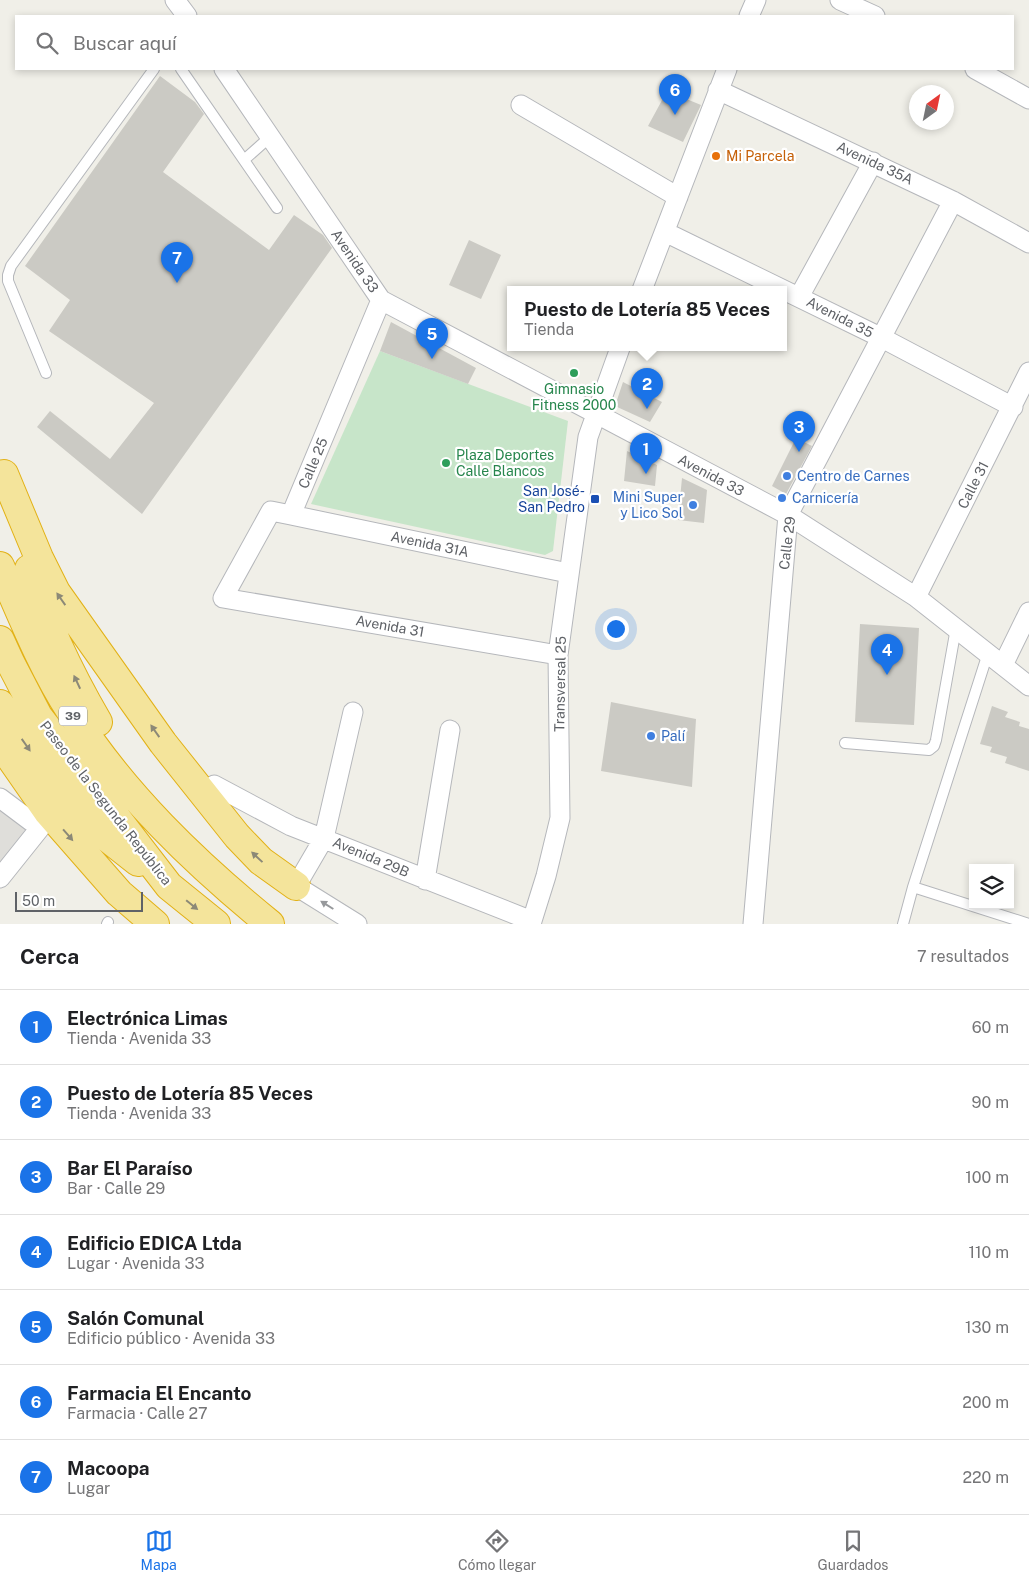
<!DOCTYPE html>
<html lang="es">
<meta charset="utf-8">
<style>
body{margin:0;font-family:"Public Sans",sans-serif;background:#f2f2f2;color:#202124}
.controls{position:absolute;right:15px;bottom:15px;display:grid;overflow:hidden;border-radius:0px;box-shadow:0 2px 8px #0003}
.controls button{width:45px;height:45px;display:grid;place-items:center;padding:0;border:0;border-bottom:1px solid #e0e0e0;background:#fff;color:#202124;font:25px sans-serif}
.compass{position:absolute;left:909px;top:85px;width:45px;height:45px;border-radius:50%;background:#fff;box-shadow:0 2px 8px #0003;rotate:33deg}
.scale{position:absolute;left:15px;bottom:12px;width:128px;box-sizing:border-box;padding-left:5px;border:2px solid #5f6267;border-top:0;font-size:14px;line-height:18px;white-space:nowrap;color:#5f6267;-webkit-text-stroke:4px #fff;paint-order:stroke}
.you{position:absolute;left:615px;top:628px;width:18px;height:18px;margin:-12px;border:4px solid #fff;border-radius:50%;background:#1a73e8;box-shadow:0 0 0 8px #1a73e833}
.badge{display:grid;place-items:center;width:32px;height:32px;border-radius:50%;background:#1a73e8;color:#fff;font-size:16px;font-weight:700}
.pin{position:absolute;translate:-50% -41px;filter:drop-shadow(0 1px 2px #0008)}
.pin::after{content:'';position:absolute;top:26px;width:18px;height:15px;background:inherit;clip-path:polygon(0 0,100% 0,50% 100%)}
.popup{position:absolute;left:507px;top:286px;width:280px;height:65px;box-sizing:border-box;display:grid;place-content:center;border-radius:0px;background:#fff;filter:drop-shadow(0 1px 4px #0005);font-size:16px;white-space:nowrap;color:#757577}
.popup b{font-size:19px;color:#202124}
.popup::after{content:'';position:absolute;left:50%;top:100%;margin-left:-10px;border:10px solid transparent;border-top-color:#fff}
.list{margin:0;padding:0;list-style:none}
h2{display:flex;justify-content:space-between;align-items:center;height:65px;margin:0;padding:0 20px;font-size:21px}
h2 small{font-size:16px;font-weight:400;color:#757577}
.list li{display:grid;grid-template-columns:32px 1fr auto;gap:15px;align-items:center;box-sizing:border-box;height:75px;padding:0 20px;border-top:1px solid #e0e0e0}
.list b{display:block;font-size:19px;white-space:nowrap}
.list p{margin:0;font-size:16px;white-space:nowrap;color:#757577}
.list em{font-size:16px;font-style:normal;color:#757577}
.icon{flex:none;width:28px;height:28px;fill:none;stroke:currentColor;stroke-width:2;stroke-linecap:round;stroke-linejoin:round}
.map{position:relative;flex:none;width:1029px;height:924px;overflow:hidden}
.search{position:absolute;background:#fff;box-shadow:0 2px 8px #0003;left:15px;right:15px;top:15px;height:55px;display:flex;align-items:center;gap:12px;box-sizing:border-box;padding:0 18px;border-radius:0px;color:#757577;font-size:19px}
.sheet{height:590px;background:#fff}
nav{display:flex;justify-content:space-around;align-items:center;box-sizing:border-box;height:70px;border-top:1px solid #e0e0e0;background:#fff;font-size:14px;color:#757577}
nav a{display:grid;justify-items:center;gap:2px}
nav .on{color:#1a73e8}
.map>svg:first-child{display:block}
.industrial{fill:#dfdeda}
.green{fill:#c7e5c9}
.building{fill:#cbcac4}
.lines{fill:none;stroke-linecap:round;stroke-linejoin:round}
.lane-casing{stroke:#b5b7bb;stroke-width:12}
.street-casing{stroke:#b5b7bb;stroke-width:21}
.highway-casing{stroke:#e2b116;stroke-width:30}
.lane{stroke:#fff;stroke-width:10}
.street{stroke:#fff;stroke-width:19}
.highway{stroke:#f4e49b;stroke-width:28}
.oneway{fill:#8c8977}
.oneway2{fill:#97999c}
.food-dot{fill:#e8710a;stroke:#fff;stroke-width:2}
.leisure-dot{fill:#2e9e5b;stroke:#fff;stroke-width:2}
.shop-dot{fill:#3f7fe0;stroke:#fff;stroke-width:2}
.transit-dot{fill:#1a4fb4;stroke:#fff;stroke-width:2}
.labels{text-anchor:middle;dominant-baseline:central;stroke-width:4.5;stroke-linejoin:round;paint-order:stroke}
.shield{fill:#fff;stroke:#8f9195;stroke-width:1}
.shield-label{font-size:12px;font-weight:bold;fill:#5f6267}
.food-label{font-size:14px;fill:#c56008;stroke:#fff;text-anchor:start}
.street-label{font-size:14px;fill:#5f6267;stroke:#fff}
.leisure-label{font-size:14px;fill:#27864d;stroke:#fff}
.shop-label{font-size:14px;fill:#366cbe;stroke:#fff;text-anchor:start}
.transit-label{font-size:14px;fill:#164399;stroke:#fff;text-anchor:end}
</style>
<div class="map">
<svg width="1029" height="924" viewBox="0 0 1029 924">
<rect width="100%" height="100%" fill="#f0efe8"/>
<path class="industrial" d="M0,808l30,23 -30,37z"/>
<path class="green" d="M380,351l188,70 -15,130 -8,4 -234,-51z"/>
<path class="building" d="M160,76l35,26 9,12 -41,58 106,78 25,-35 29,20 9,13 -190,266 -105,-87 13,-16 60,48 44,-56 -105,-72 21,-31 -45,-34z
M667,91l34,14 -18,37 -35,-16z
M469,240l32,15 -20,44 -32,-14z
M391,322l85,46 -8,16 -88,-33z
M623,382l39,20 -12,20 -35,-16z
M796,438l16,8 -26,48 -14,-8z
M627,451l30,14 -2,21 -31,-5z
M682,478l25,12 -3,33 -26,-3z
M860,624l59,4 -5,97 -59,-3z
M611,702l85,17 -4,68 -91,-16z
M992,706l16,6 -3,5 15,5 -1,4 10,3v42l-24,-8 2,-6 -17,-5 2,-5 -12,-3z"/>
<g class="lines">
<g class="lane-casing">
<path id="lane" d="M181,69l96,139
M244,160l27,-24
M46,373l-38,-92v-6l3,-9 143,-197
M845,743l84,7 5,-4 2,-6 20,-112
M913,887l116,37
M107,924l1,-2
M903,924l10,-37 75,-234"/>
</g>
<g class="street-casing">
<path id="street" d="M175,0l12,16
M840,0l35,16
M749,16l7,-16
M224,69l157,231 407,215 128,82 113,89
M975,69l54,30
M718,90l235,111 76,42
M521,105l157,92
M665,232l217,106 131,69
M642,290l85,-221
M799,297l74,-135
M381,300l-90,215 -20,-4 -48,87 335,57
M291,515l277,58
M916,597l113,-225
M1003,665l26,-53
M353,712l-29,126 -28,48 61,38
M214,785l77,41 241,95
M0,798l40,30 -40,50
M425,880l25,-150
M531,924l15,-48 14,-58 -2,-163 30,-218 32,-89
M753,924l35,-409 165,-314"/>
</g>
<g class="highway-casing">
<path id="highway" d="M4,474l35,84 17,34 107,151 74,93 24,25 35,25
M0,566c22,50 42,101 71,146 52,82 124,151 199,212
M29,569c16,53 41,105 69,153
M0,640l11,24 27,52 131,170 47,38
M0,704l27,42 40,52 38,38 33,26
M0,738l7,15 41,59 71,81 36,31"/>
</g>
<use href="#lane" class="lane"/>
<use href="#street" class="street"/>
<use href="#highway" class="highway"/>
</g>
<defs><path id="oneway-solid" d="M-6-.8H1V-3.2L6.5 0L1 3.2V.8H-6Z" transform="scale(1.25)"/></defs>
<g class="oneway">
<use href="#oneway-solid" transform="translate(61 599) rotate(-125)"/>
<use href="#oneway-solid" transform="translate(77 682) rotate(-115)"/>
<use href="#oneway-solid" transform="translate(155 731) rotate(-125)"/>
<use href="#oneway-solid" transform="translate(26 745) rotate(55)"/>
<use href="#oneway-solid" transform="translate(68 835) rotate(49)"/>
<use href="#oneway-solid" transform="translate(257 857) rotate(-137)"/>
<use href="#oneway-solid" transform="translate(192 905) rotate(39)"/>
</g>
<use class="oneway2" href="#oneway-solid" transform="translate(327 905) rotate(-148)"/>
<circle class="food-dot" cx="716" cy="156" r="5"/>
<g class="leisure-dot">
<circle cx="574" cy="373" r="5"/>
<circle cx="446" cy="463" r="5"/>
</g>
<g class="shop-dot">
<circle cx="787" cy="476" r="5"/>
<circle cx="782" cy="498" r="5"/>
<circle cx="693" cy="505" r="5"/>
<circle cx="651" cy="736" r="5"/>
</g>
<rect class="transit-dot" x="590" y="494" width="10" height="10" rx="2.5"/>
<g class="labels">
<rect class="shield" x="59" y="706.5" width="28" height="19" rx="4"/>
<g class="shield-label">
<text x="73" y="716">39</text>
</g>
<g class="food-label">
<text x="726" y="156">Mi Parcela</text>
</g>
<g class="street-label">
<text transform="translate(875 163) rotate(25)">Avenida 35A</text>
<text transform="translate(355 261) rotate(56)">Avenida 33</text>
<text transform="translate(840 317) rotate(27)">Avenida 35</text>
<text transform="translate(313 463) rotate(-67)">Calle 25</text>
<text transform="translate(711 475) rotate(28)">Avenida 33</text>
<text transform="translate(973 485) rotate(-63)">Calle 31</text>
<text transform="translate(787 543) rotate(-83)">Calle 29</text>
<text transform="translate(430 544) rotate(12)">Avenida 31A</text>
<text transform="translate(390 626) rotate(10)">Avenida 31</text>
<text transform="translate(560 684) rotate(-89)">Transversal 25</text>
<text transform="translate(106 803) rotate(52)">Paseo de la Segunda República</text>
<text transform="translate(371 857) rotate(23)">Avenida 29B</text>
</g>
<g class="leisure-label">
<text x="574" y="389">Gimnasio<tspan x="574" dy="16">Fitness 2000</tspan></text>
<text x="456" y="455" text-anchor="start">Plaza Deportes<tspan x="456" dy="16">Calle Blancos</tspan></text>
</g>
<g class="shop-label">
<text x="797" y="476">Centro de Carnes</text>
<text x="683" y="497" text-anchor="end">Mini Super<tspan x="683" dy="16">y Lico Sol</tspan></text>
<text x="792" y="498">Carnicería</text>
<text x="661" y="736">Palí</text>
</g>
<g class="transit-label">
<text x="585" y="491">San José-<tspan x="585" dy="16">San Pedro</tspan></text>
</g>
</g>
</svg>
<div class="controls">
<button><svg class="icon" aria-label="layers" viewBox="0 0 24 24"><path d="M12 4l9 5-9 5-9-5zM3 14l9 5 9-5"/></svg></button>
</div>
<svg class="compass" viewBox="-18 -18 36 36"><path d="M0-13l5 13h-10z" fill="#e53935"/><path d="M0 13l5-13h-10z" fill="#757577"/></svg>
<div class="scale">50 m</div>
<div class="you"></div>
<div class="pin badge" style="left:646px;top:474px">1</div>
<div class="pin badge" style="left:647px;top:409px">2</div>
<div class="popup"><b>Puesto de Lotería 85 Veces</b>Tienda</div>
<div class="pin badge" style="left:799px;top:452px">3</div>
<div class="pin badge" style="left:887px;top:675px">4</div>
<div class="pin badge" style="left:432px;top:359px">5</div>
<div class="pin badge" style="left:675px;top:115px">6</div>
<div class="pin badge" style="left:177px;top:283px">7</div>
<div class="search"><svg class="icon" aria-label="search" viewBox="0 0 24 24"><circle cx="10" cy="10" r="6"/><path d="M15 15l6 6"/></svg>Buscar aquí</div>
</div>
<section class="sheet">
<h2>Cerca<small>7 resultados</small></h2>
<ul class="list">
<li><span class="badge">1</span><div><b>Electrónica Limas</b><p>Tienda · Avenida 33</p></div><em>60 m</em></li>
<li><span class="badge">2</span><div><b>Puesto de Lotería 85 Veces</b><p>Tienda · Avenida 33</p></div><em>90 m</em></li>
<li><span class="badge">3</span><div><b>Bar El Paraíso</b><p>Bar · Calle 29</p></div><em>100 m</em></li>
<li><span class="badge">4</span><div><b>Edificio EDICA Ltda</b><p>Lugar · Avenida 33</p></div><em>110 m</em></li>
<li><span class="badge">5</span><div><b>Salón Comunal</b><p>Edificio público · Avenida 33</p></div><em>130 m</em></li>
<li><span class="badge">6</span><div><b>Farmacia El Encanto</b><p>Farmacia · Calle 27</p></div><em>200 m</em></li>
<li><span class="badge">7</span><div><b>Macoopa</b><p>Lugar</p></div><em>220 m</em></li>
</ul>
</section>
<nav>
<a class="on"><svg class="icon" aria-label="map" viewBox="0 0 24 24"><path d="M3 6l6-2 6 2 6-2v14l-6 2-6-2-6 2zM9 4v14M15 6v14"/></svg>Mapa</a>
<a><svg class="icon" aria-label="directions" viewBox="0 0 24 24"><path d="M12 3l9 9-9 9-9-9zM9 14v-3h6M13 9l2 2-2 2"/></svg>Cómo llegar</a>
<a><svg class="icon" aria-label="saved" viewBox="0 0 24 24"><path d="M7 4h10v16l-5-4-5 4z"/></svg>Guardados</a>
</nav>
